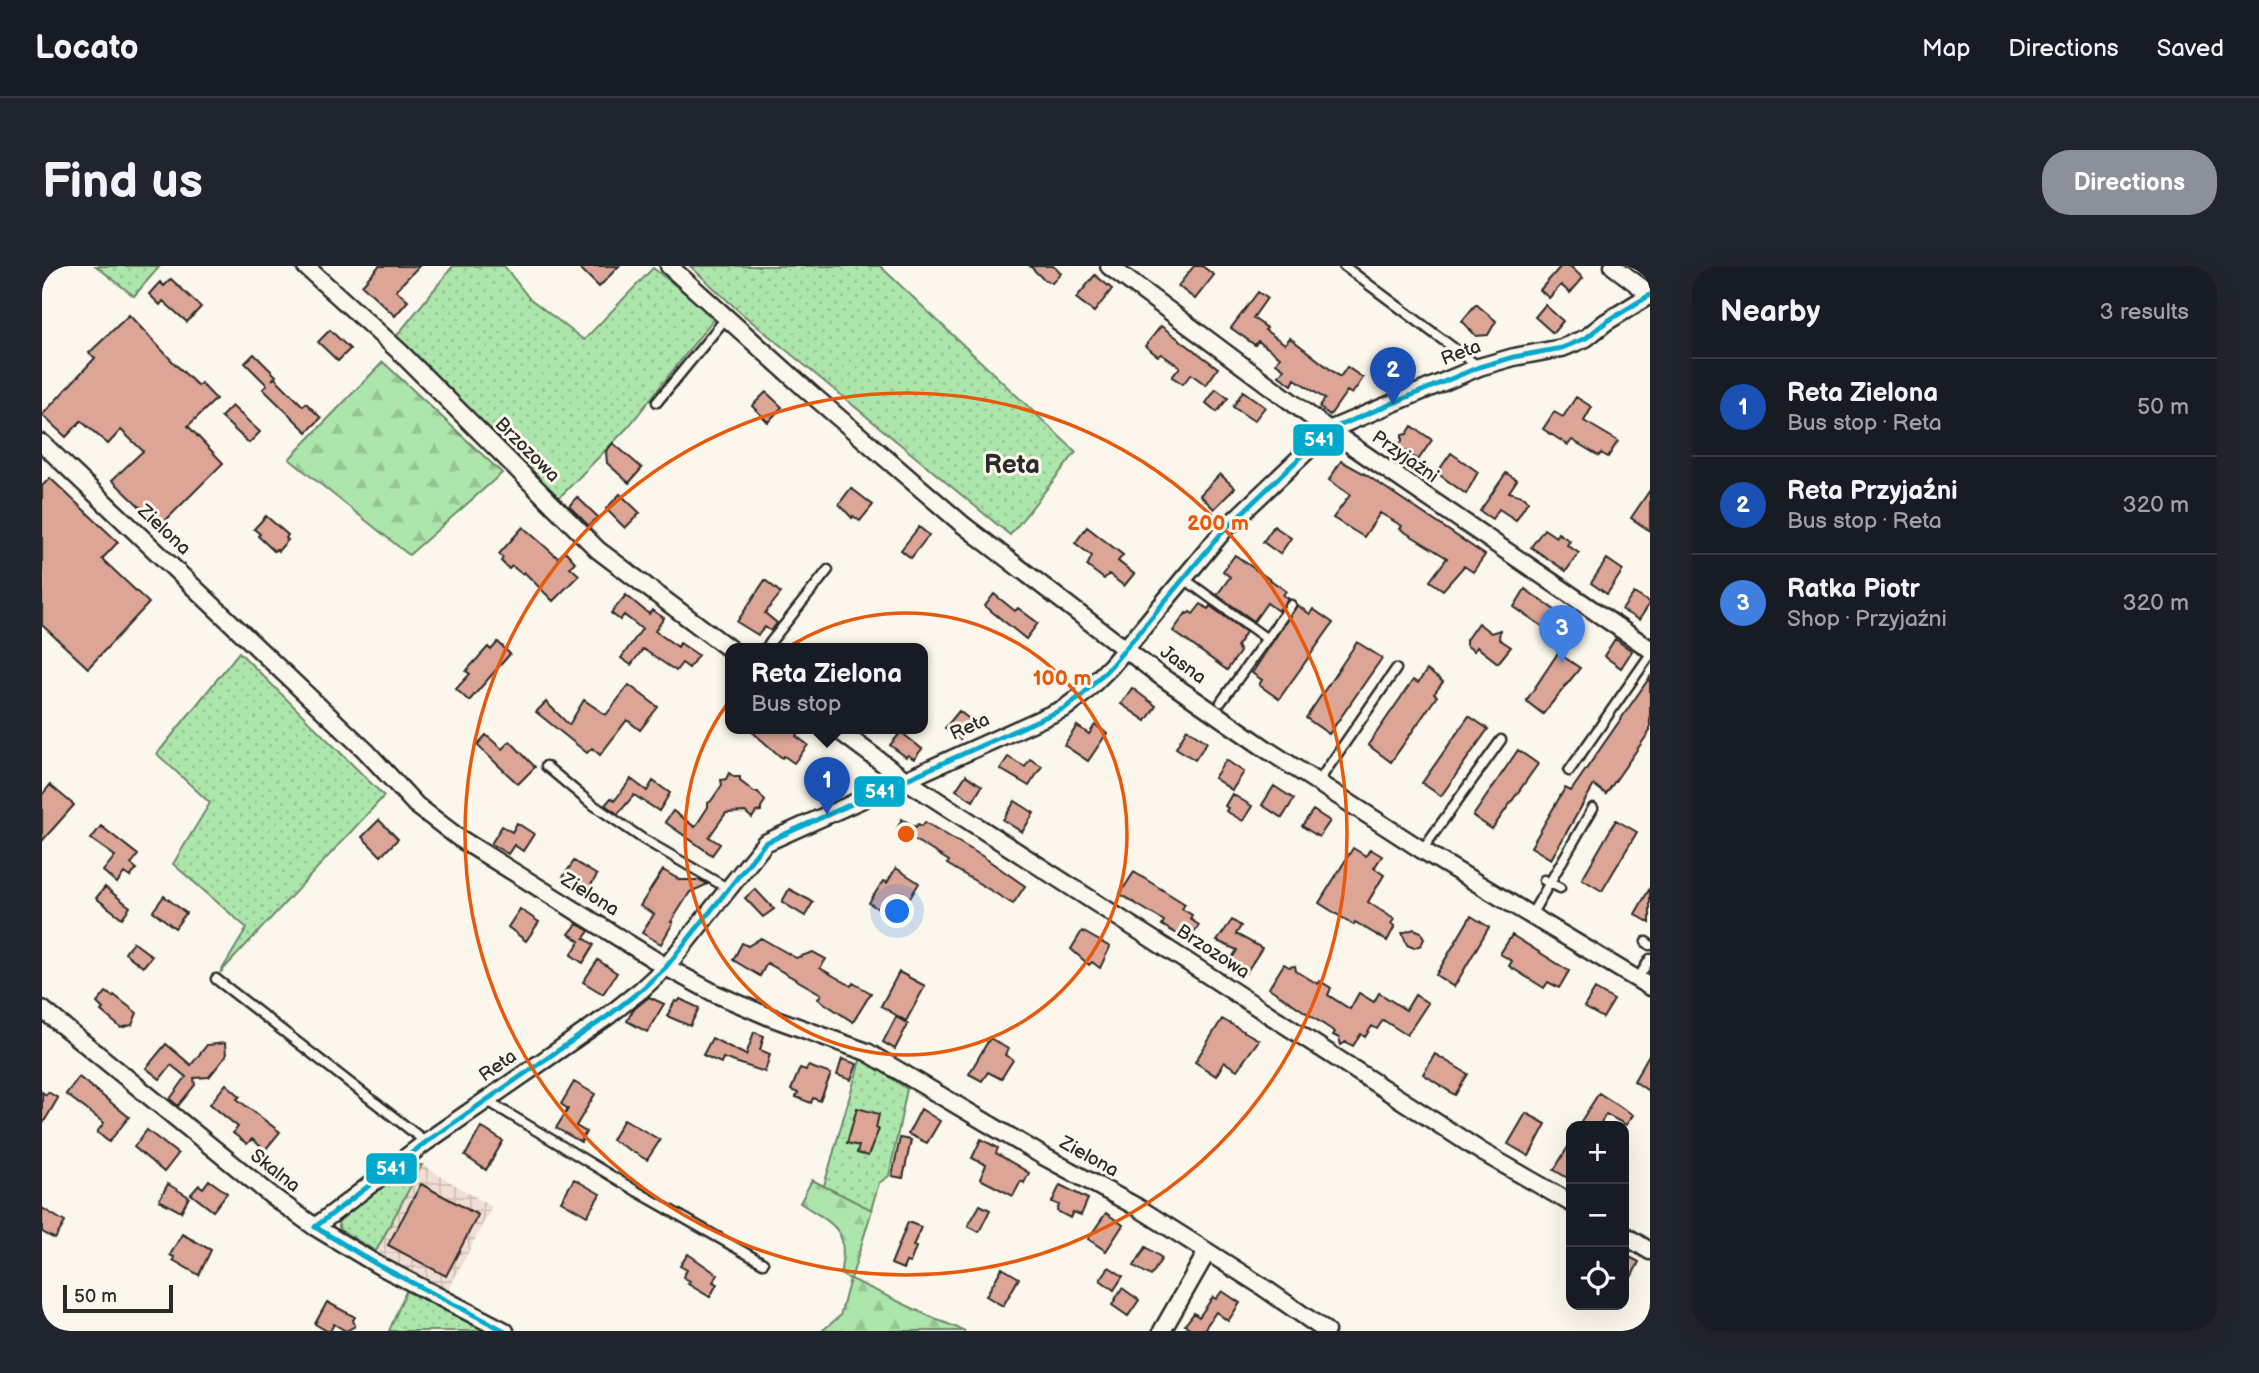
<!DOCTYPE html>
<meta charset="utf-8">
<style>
body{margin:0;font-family:"Balsamiq Sans",sans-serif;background:#20242c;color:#f1f3f6}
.controls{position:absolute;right:21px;bottom:21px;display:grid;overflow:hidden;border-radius:14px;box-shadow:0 7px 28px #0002}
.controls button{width:63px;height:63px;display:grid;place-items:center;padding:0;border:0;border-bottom:2px solid #363941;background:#171b24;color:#f1f3f6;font:35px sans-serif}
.scale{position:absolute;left:21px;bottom:18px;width:110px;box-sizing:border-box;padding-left:7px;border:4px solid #2b2b2b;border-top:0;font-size:19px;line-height:24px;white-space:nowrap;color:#2b2b2b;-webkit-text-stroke:5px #fbf7ec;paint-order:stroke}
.you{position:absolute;left:856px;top:646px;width:24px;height:24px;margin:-18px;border:5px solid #fff;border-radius:50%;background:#1a73e8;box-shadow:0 0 0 10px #1a73e833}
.badge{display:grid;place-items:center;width:46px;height:46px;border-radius:50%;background:#8c9099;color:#fff;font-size:23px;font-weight:700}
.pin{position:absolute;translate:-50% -58px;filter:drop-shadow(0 2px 4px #0008)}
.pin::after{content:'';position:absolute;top:37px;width:24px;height:21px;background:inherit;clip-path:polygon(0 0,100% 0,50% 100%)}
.popup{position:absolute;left:683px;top:377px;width:203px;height:91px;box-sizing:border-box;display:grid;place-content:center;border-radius:14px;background:#171b24;filter:drop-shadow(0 2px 5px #0005);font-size:23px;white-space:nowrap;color:#9ea1a6}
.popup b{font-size:26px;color:#f1f3f6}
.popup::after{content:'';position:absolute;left:50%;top:100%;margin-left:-14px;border:14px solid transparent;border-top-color:#171b24}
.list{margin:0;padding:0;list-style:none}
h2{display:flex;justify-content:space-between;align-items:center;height:91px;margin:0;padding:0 28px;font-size:30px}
h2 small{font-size:23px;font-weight:400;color:#9ea1a6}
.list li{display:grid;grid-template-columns:46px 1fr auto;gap:21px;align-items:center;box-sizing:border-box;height:98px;padding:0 28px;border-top:2px solid #363941}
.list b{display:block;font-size:26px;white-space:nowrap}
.list p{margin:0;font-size:23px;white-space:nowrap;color:#9ea1a6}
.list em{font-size:23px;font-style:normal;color:#9ea1a6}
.icon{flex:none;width:38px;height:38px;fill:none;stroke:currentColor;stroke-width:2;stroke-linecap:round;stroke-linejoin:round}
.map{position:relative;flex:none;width:1608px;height:1065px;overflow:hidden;border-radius:28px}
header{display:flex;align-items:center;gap:42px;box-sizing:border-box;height:98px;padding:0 35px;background:#171b24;border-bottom:2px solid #363941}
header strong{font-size:33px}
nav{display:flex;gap:38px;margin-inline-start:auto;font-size:24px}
.intro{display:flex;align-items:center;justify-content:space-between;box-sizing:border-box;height:168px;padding:0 42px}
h1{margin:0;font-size:49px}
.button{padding:18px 32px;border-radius:28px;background:#8c9099;color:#fff;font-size:24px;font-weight:700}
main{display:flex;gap:42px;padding:0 42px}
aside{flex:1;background:#171b24;border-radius:28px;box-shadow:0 7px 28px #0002}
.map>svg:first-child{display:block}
.industrial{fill:url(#industrial-grid)}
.grass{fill:url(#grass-dots);stroke:#6c886b;stroke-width:2}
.forest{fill:url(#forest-firs);stroke:#6c886b;stroke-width:2}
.building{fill:#dca595;stroke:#2b2b2b;stroke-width:2}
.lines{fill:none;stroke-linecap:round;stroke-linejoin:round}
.lane-casing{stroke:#2b2b2b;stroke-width:13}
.street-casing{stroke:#2b2b2b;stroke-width:21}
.lane{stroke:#fbf7ec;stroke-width:8}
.street{stroke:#fbf7ec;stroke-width:16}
.bus-1-casing{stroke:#fbf7ec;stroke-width:10}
.bus-1{stroke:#00a9ce;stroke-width:5}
.ring{fill:none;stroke:#e8590c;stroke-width:3.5}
.labels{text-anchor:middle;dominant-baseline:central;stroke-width:6;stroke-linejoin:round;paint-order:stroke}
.street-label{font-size:19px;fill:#2b2b2b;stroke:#fbf7ec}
.district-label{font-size:26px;font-weight:bold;fill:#2b2b2b;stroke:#fbf7ec}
.centre{fill:#e8590c;stroke:#fbf7ec;stroke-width:3.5}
.ring-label{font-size:21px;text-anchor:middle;font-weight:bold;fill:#e8590c;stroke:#fbf7ec;stroke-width:6;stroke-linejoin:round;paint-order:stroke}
.line-badge{stroke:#fbf7ec;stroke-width:2.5}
.badge-label{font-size:19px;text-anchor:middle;font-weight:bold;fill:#fff}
</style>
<header>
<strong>Locato</strong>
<nav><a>Map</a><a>Directions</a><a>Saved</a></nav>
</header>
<div class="intro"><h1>Find us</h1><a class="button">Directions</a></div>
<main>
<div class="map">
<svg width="1608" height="1065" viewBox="0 0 1608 1065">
<defs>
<pattern id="industrial-grid" width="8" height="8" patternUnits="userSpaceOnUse" patternTransform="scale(1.75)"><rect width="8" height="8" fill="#f2ded2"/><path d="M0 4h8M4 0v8" fill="none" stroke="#d0bfb4"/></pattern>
<pattern id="grass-dots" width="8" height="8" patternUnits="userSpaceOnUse" patternTransform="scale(1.75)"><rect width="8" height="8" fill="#ade6ab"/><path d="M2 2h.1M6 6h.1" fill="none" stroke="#95c593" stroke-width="1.8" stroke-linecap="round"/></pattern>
<pattern id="forest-firs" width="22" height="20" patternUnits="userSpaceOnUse" patternTransform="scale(1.75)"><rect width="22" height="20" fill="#ade6ab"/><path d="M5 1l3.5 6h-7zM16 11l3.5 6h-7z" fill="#95c593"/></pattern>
</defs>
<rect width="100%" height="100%" fill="#fbf7ec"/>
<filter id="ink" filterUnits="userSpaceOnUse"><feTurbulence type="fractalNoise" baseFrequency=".0143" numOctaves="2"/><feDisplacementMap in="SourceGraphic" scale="14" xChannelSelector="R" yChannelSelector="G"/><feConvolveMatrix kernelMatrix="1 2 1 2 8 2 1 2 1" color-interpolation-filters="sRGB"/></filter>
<g filter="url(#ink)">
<path class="industrial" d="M380,899l70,42 -44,84 -72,-40z"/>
<path class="grass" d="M54,0h64l-26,30z
M411,0h51l25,32 55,42 69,-72 62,49 -86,109 -73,75 -161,-163z
M648,0h190l196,186 -66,83 -270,-223z
M197,386l145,144 -164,177 27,-45 -74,-64 37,-61 -53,-49z
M819,791l46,32 -18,87 -10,7 -12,39 -48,-19z
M369,899h11l-46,86 -36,-21 -2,-8 6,-9z
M364,1025l80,40h-97z"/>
<path class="forest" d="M341,96l119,111 -93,82 -120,-96z
M770,914l60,30 -21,69 80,38 34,14h-143l18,-15 10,-37 -10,-5c10,-46 -5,-48 -40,-71z"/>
<path class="building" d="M337,0h40l-23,24 12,11 -13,15 -33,-31z
M536,0h41l-20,21z
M988,0h23l8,7 -9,10 -9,-4z
M1152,0h8l12,9 -19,24 -17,-13z
M1519,0h9l13,12 -13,15 -9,-8 -12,13 -9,-8z
M1053,9l17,14 -18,23 -18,-14z
M129,13l30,28 -14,15 -24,-21 -3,4 -11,-11 11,-12 4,4z
M1216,26l9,6 -14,20 14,10 -2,2 20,14 5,-6 50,39 7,-10 16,11 -11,16 -5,-3 -17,24 -11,-8 6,-8 -30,-20 -3,6 -13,-9 5,-7 -8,-6 4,-6 -22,-16 -3,4 -24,-17z
M1434,38l20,17 -8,14 -12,1 -14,-15z
M1503,39l18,16 -10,12 -18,-16z
M87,49l46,49 23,22 3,-3 15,16 -28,27 35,37 -63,63 -48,-46 31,-29 -22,-21 -13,14 -27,-23 -15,16 -24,-22 53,-57 -6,-5z
M1119,60l57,42 -12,17 -15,-11 -8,10 -11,-7 8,-10 -19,-13 -3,2 -13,-10z
M288,64l20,19 -12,12 -20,-19z
M212,88l22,22 -4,4 3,-2 28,28 3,-3 15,15 -14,14 -44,-43 4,-4 -22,-22z
M1174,123l12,9 -11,14 -11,-9z
M1201,125l22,16 -11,14 -21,-14z
M724,126l16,15 -14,15 -16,-16z
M1534,131l16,10 -8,14 34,20 -10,16 -7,-4 -2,3 -27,-16 -4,5 -25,-16 11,-17 9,5z
M190,140l28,26 -11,11 -28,-26z
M1370,160l20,14 -14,20 -20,-14 4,-5v-6l5,-1z
M571,177l29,25 -13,15 -22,-20 -1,-12z
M1409,187l27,19 -12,22 -29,-21z
M1299,195l24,13 120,81 -12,17 -9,-6 -21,24 -13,-9 17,-23 -47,-29 2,-3 -22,-13 -16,24 -31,-19 17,-23 -21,-15z
M1464,207l11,7 -8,12 16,5 3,4 -12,19 -17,-11 -7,10 -12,-8z
M1178,208l15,14 -21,21 -14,-14z
M8,212l68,64 -16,17 47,44 -61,65 -46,-43v-139z
M809,222l22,17 -13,16 -7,-5 -1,2 -13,-14z
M1608,224v41l-19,-13z
M578,228l20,19 -15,15 -19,-19z
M535,231l21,20 -9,9 -20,-20z
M224,250l22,19 -2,3 2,2 -10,11 -2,-2 -2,2 -16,-15 2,-2 -6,-5z
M1232,260l17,12 -11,16 -17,-12z
M481,261l35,31 7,-7 10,11 -5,5 9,8 -26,26 -29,-29 -2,2 -10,-8 -3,3 -8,-8 2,-3 -4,-4z
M877,261l10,8 -18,23 -10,-8z
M1045,261l36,28 -5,6 16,13 -10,12 -15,-12 -5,5 -17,-13 5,-10 -17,-13z
M1502,263l12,8 2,-4 12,8 -3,4 12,8 -13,18 -35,-24z
M1193,289l51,36 -3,4 6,4 -11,12 -11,-8 -13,18 -37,-26 13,-18 -7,-6z
M1565,293l16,11 -16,24 -16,-11z
M723,314l16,13 -16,20 12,10 -6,8 -6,-4 -7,8 -21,-13z
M1483,323l31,22 -11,17 -31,-21z
M1592,327l16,10 -11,17 -17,-10z
M952,328l21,17 3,-3 20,15 -12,16 -41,-33z
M584,329l23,19 3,-4 12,8 -9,13 23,16 2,-4 18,12 -9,13 -7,-5 -6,8 -33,-22 -12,16 -10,-7 21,-29 -18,-14 -4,5 -9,-7z
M1159,338l7,5 2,-3 36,26 -9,14 3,6 -13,18 -54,-39 13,-18 1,1 3,-2 3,2z
M1255,339l13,9 3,-5 20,14 -54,76 -20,-14 3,-5 -10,-7z
M1436,357l13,10 9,-3 -1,9 12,8 -13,16 -21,-16 -3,4 -8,-6v-5z
M1573,373l17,12 -11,17 -17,-12z
M456,376l12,12 -41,47 -13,-12 14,-15 -4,-3 22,-24 3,3z
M1315,376l25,16 -53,76 -23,-16z
M1516,387l22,15 -37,46 -17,-13z
M1385,404l16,12 -9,12 3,2 -46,66 -23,-17 45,-65 5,3z
M1608,411v54l-44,63 -12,-9 -43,74 -20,-12 34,-59 6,3z
M587,419l29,22 -18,23 -13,-10 -27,35 -8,-7 -5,5 -51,-41 10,-10 23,23 15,-25 22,15z
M1090,422l24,18 -10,15 -25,-17z
M917,445l14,11 -13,17 -15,-11z
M1427,450l19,13 -47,67 -19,-13z
M1053,459l12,8 -19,28 -24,-16 13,-19 12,8z
M707,463h52l-5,7 12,9 -14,18 -10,-7 -2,2z
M1145,463l20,13 -12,18 -19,-12z
M859,466l21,17 -8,10 -6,-4 -2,2 -16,-12z
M444,469l16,14 8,-8 25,26 -17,17 -41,-39z
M1476,484l20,14 -46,65 -19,-13z
M966,491l17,10 5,-8 12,7 -13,20 -29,-17z
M1184,494l18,12 -12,18 -18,-12z
M687,507l5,4h6v4l14,11h4l7,9 -4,6v4l-5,1 -4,6 -7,-6 -19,1 -17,24 11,7 -8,11 -47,-33 8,-11 22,16 13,-20v-4l3,-2 11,-16 -1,-5 5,-1z
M924,509l16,11 -9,15 -17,-11z
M589,513l16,12 6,-10 17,12 -11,18 -25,-16 -16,19 -13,-9 6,-7 4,2z
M8,519l24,20 -32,36v-46z
M1232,520l20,13 -12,19 -20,-13z
M1190,528l20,12 -9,15 -17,-10 2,-3 -3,-2z
M973,535l19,12 -12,19 -19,-12z
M1271,544l17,11 -11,16 -17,-11z
M860,553l14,8 2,-3 4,2 3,-4 57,34 43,30 -12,18 -66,-40 2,-3 -52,-32z
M337,554l19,19 -17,17 -19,-19z
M1574,554l21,12 -35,59 -20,-12z
M475,557l17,11 -11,17 -9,-6 -6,9 -17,-10 11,-18 10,6z
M59,560l37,29 -7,9 6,5 -7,8 -6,-4 -7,10 -14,-12 12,-15 -24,-17z
M1311,582l13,8 4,-7 12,7 -8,12 10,7 -16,27 26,17 -3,5 4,2 -8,15 -32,-19 -1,3 -35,-22z
M532,595l23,14 -11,18 -23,-16z
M854,602l23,15 -9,15 -8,-6 -14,23 -19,-12 14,-22 4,2z
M621,604l17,10h20l8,4 -18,8 -19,30 2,1 -12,21 -19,-11 12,-19 -14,-8z
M1092,606l51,32 -3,5 10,6 -2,4 9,6 -10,16 -27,-16 2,-4 -44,-27z
M63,621l25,20 -8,11 -26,-20z
M1608,622v35l-15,-9z
M713,623l19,20 -11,8 -18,-19z
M747,623l24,13 -8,14 -23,-14z
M122,630l22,17 -11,15 -22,-17z
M478,643l19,13 -13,19 -18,-14z
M1429,650l18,11 -35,60 -18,-12z
M1190,654l9,6 -5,8 26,14 -16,25 -17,-10 8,-13 -20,-9z
M535,658l12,7 -5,7 10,7 -11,18 -12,-8 9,-14 -11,-7z
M1372,663l7,3 3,7 -3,6 -7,3 -7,-3 -5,-12z
M1040,665l28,16 -10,21 -8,-6 -3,3 -18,-16z
M1470,669l57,36 -10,17 -11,-6 -4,6 -35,-22 3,-5 -12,-7z
M719,672l35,20 17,-6 13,7 -6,9 31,18 2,-3 18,10 -18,29 -35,-23 3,-5 -54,-31 -7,13 -27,-16 9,-17 6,3z
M91,676l19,14 -9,11 -18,-14z
M556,694l19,13 -14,21 -20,-12z
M1242,698l5,3 6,-1 1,5 22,13 2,-3 11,7 -3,7 22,14 9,-16 15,9 5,-9 27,17 9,-15 13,8 -21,32 -24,-15 -6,9 -5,-3 -7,11 -4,-3 -8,12 -7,-4 -5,3 -2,-7 -6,-3 2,-3 -66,-44z
M857,706l26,14 -19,35 -25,-15z
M1553,723l19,11 -11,18 -19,-11z
M64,726l7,5 1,-2 23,18 -5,12 -11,3 -20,-17 2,-2 -6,-6z
M607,731l15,7 -17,28 -20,-11 6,-11z
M638,733l19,9 -9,18 -23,-10 8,-15 3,1z
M854,751l12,7 -13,25 -12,-7z
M1180,753l37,21 -22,30 -13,-8 -8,14 -21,-14z
M712,766l10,4 -4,14 10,4 -5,18 -42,-14 -2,5 -18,-8 9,-17 34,17z
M948,772l18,11 -3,6 8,5 -12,19 -13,-7 -6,9 -13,-7z
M183,777l1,13 -17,21 -15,1 1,7 -17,21 -8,-7 16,-22 -15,-12 -11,14 -14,-11 20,-24 25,21 16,-20z
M1608,787v39l-16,-11z
M1393,788l33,20 -13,21 -32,-21z
M800,793l15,5 -6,16 -14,-5z
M766,800l23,8 -11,27 -7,-3 -2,5 -15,-6 2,-4 -7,-3 9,-22 6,2z
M37,811l50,40 -20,25 -12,-10 7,-9 -38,-29z
M532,816l21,12 -19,32 10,6 -5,10 -25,-14 12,-19 -7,-5z
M184,818l14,12 -3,3 43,33 -15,18 -13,-11 -5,5 -14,-11 5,-6 -28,-23z
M0,826l4,3 2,-3 10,6 -16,27z
M1557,827l34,22 -7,10 -20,-11 -7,12h-21z
M815,842l22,6 -3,14 3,1 -11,27 -11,-3 2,-7 -12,-3z
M879,843l19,12 -13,22 -19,-9z
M1484,847l20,11 -17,32 -21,-12z
M582,853l36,21 -13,20 -35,-20z
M439,861l22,14 -17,29 -21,-14z
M105,864l31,24 -14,18 -30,-25z
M858,872l11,2 -8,38 -11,-2z
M939,873l17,9 -2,5 33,20 -5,10 -3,-2 -8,15 -33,-17 6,-14 -14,-7z
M1529,876v38l-17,-10z
M532,913l26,15 -13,22 -26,-15z
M167,914l18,13 -14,18 -22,-17 8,-9 4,3z
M126,918l21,13 -8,15 -22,-12z
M379,918l57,31 -32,61 -58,-31z
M1018,919l28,14 -7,16 -8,-3 -3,6 -13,-7 2,-6 -7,-3z
M938,939l10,5 -11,22 -11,-6z
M0,942l23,14 -10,17 -13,-7z
M1064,947l17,12 -17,26 -18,-12z
M866,956l13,5 -8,19 3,1 -6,16 -4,-1 -3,7 -12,-5z
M140,968l29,16 -12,25 -26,-15 1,-3 -4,-2z
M1104,981l16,11 -11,18 -17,-10z
M646,988l30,21 -5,7 4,2 -7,13 -22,-13 2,-3 -7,-4 4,-7 -7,-4z
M1582,988l15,8 -15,29z
M1067,1001l14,9 -9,14 -14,-10z
M960,1002l17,10 -16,28 -17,-10z
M1080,1022l17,12 -11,16 -16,-11z
M1180,1025l18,12 -12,18 -12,-9 -13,19h-13l1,-2 -6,-4 9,-12 5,4 14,-20 3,2z
M285,1036l28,15 -2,3 2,6 -9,5 -12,-7 -4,7h-3l-12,-7z"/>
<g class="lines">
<g class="lane-casing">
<path id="lane" d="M1302,0l135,101
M615,136l69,-84
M1141,312l84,61
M723,383l63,-79
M1179,436l70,-97
M504,500l43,36 54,37 84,49
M1527,505l81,-116
M1276,516l78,-113
M1380,584l79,-110
M1502,614l16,8
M1489,649l62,-107
M1604,676l4,3
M174,713l210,163
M1595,714l13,-21
M444,834l152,92 125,71"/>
</g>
<g class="street-casing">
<path id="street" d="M263,0l94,85 199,199 133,100
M627,0l140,126 153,132 197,151 110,76 153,99 228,137
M1067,0l220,164 321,219
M1571,0l37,28
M0,177l324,308 50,54 43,33 207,129 50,27 54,23 97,35 176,104 94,51 123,78 66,46
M795,463l67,50 578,373 89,51
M0,743l230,187 43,31 63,38 127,66
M273,961l111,-85 182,-126 33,-26 25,-23 99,-124 300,-135 17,-13 29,-29 113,-136 105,-100 150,-63 35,-10 48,-9 24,-10 20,-16 44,-27
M1582,969l26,16
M1120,1065l45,-79"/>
</g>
<use href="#lane" class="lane"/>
<use href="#street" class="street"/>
<g class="bus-1-casing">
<path id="bus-1" d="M463,1065l-127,-66 -63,-38 111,-85 182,-126 33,-26 25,-23 99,-124 300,-135 17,-13 29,-29 113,-136 105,-100 150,-63 35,-10 48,-9 24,-10 20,-16 44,-27"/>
</g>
<use href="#bus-1" class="bus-1"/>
</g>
</g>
<g class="ring">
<circle cx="864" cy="568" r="221"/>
<circle cx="864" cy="568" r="441"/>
</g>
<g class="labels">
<g class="street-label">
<text transform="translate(1419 87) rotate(-21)">Reta</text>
<text transform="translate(485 184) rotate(45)">Brzozowa</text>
<text transform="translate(1363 191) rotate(35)">Przyjaźni</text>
<text transform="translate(122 264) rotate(43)">Zielona</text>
<text transform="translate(1141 399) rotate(36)">Jasna</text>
<text transform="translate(928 461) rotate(-24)">Reta</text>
<text transform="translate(548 629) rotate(32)">Zielona</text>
<text transform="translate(1171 686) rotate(33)">Brzozowa</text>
<text transform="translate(456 800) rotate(-35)">Reta</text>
<text transform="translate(1047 891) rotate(29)">Zielona</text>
<text transform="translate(233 905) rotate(38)">Skalna</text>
</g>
<g class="district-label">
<text x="970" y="199">Reta</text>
</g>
</g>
<circle cx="864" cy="568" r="10" class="centre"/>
<g class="ring-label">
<text x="1176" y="264">200 m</text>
<text x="1020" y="419">100 m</text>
</g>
<g class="line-badge">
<rect x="1250" y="157" width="53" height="34" rx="7" fill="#00a9ce"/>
<rect x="811" y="509" width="53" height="33" rx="7" fill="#00a9ce"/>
<rect x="323" y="886" width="53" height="33" rx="7" fill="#00a9ce"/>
</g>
<g class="badge-label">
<text x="1277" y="180">541</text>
<text x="838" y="532">541</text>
<text x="349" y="909">541</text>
</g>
</svg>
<div class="controls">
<button>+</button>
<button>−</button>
<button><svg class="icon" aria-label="locate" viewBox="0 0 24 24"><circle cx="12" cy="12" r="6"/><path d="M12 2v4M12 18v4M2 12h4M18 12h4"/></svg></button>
</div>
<div class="scale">50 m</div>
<div class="you"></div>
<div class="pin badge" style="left:785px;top:549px;background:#1a4fb4">1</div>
<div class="popup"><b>Reta Zielona</b>Bus stop</div>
<div class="pin badge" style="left:1351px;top:139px;background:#1a4fb4">2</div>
<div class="pin badge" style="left:1520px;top:397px;background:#3f7fe0">3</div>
</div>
<aside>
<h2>Nearby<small>3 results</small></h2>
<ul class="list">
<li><span class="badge" style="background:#1a4fb4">1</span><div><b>Reta Zielona</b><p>Bus stop · Reta</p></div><em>50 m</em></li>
<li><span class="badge" style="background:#1a4fb4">2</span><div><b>Reta Przyjaźni</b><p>Bus stop · Reta</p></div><em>320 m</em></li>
<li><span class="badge" style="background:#3f7fe0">3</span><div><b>Ratka Piotr</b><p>Shop · Przyjaźni</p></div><em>320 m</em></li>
</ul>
</aside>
</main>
